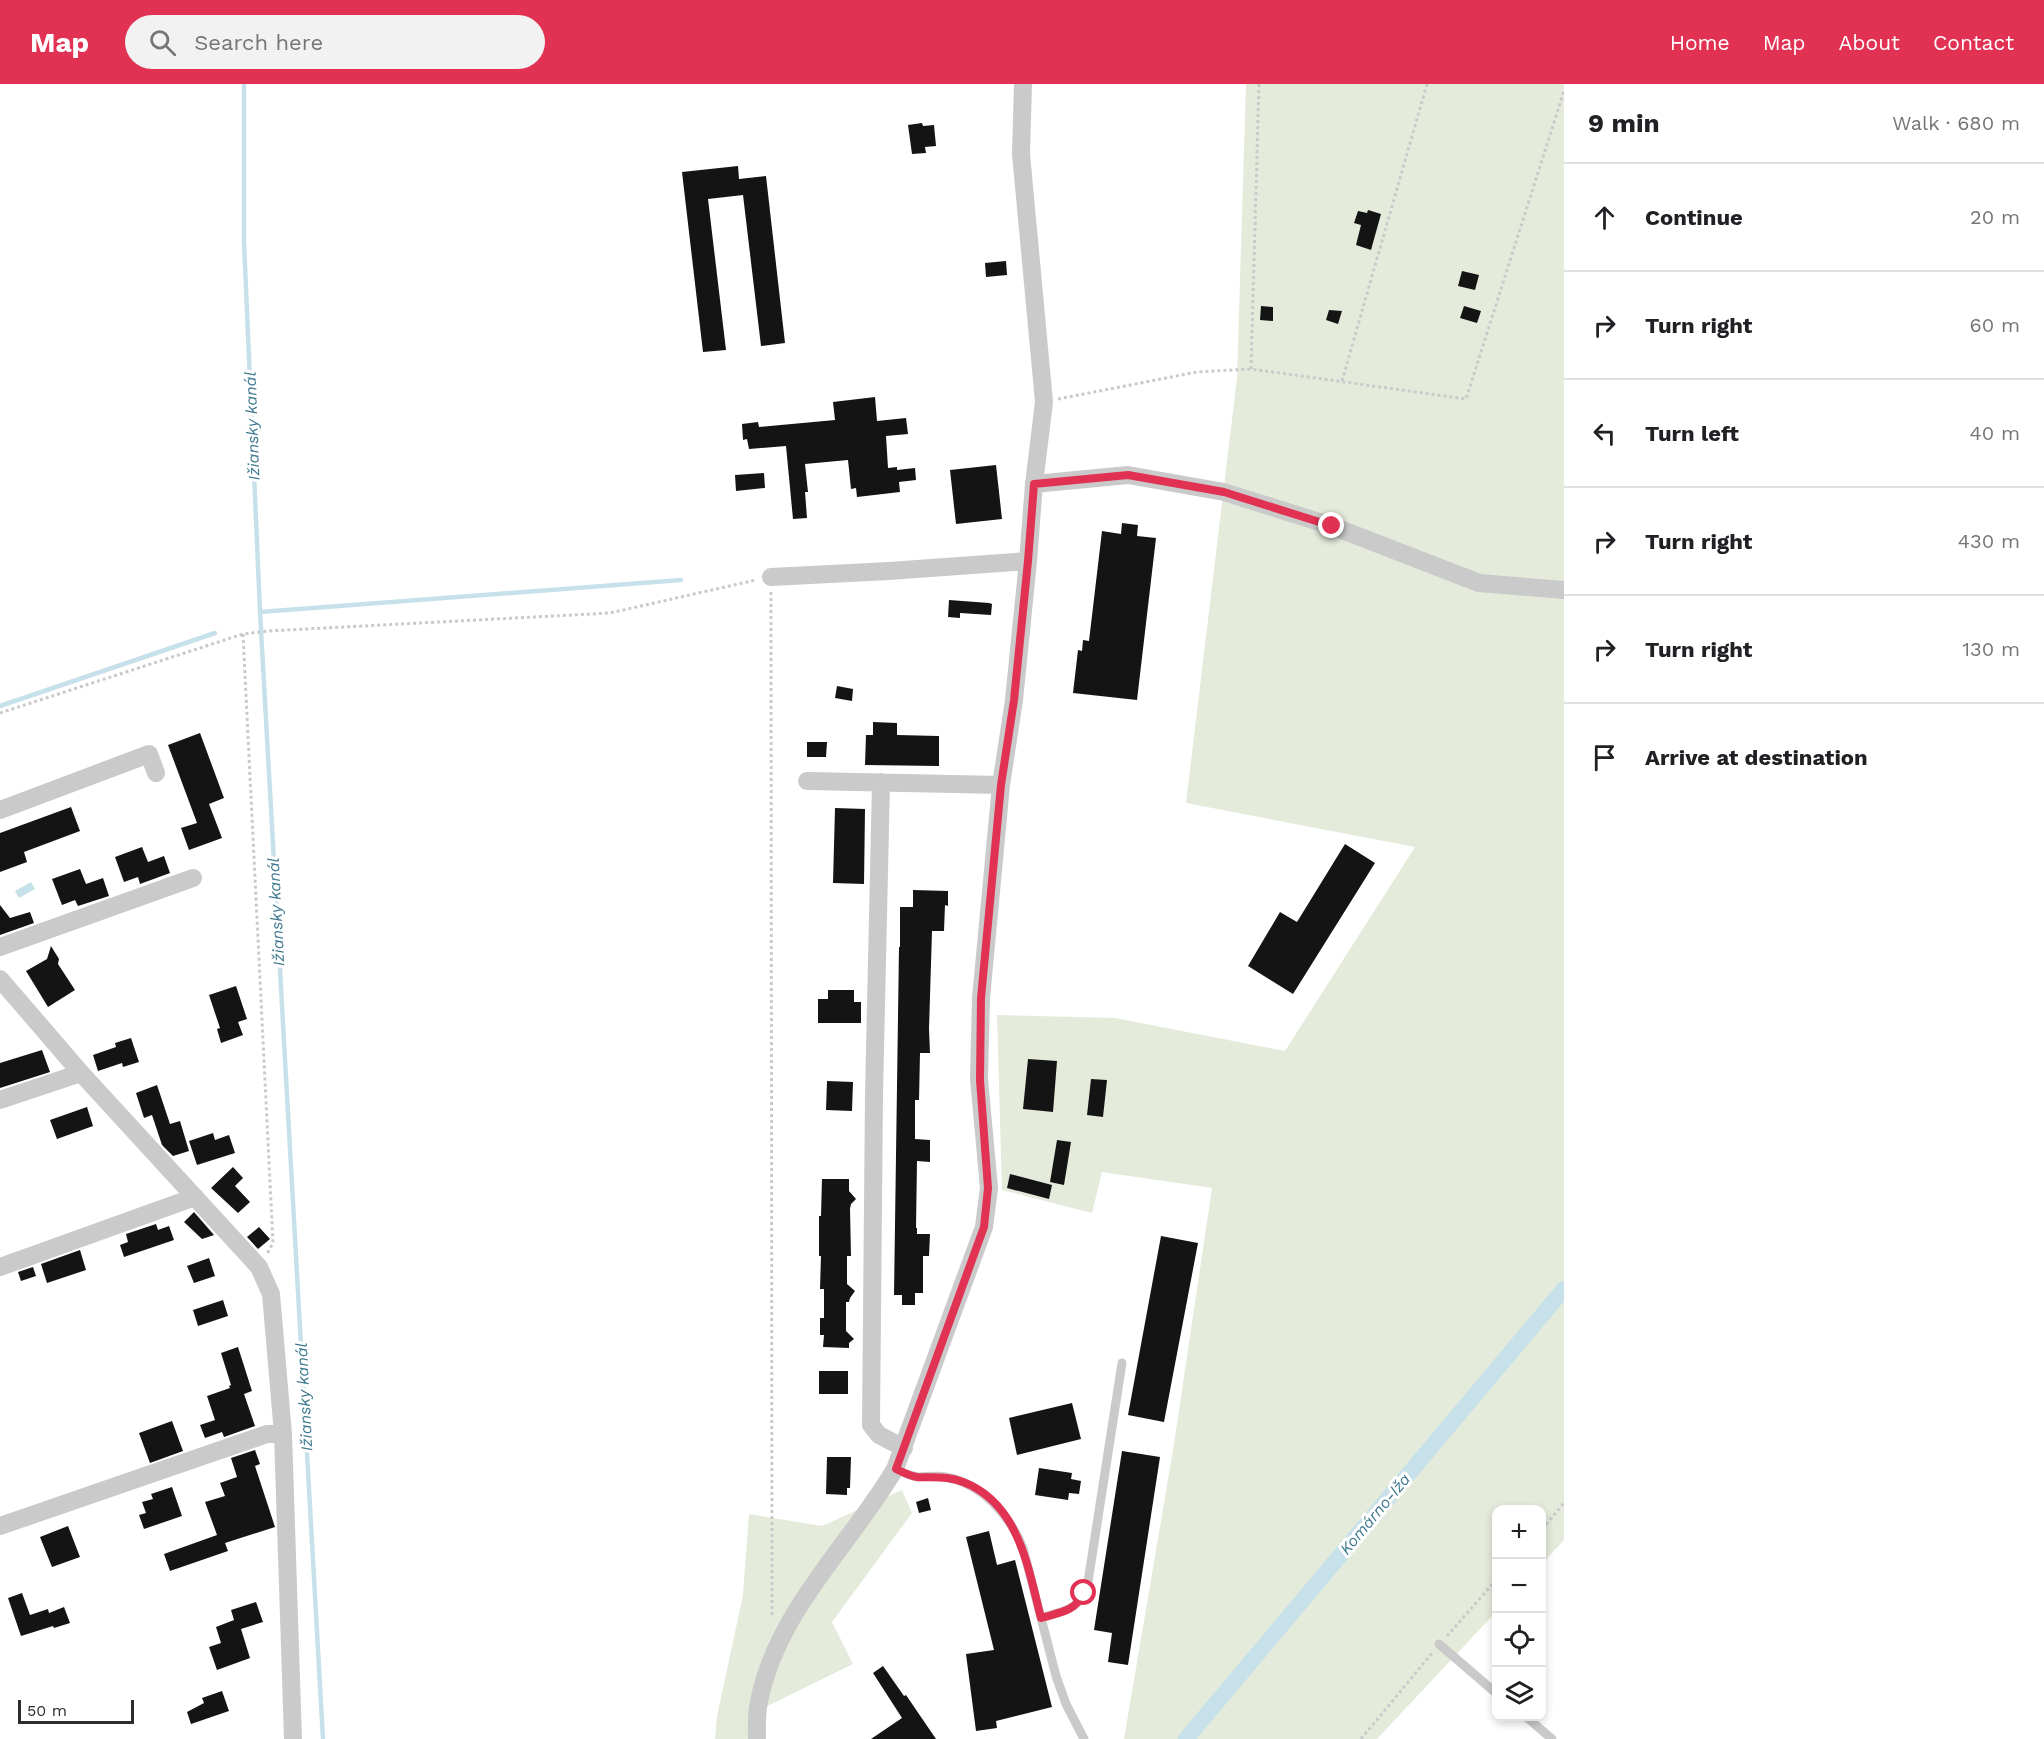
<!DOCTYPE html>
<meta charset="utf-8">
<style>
body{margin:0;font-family:"Work Sans",sans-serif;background:#f2f2f2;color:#202124}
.controls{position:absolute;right:18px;bottom:18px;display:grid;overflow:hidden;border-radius:12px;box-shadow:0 3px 9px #0003}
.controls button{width:54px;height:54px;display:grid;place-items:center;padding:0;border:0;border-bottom:2px solid #e0e0e0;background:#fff;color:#202124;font:30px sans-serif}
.scale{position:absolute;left:18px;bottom:15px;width:116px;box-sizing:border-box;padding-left:6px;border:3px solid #2d2d2d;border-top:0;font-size:16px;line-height:21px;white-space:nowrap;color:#2d2d2d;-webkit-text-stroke:4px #fff;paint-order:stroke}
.stop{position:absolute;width:18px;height:18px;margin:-14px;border:4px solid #e23253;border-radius:50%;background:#fff}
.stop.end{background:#e23253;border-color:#fff;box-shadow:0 2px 6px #0008}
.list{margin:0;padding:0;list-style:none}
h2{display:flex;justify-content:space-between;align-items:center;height:78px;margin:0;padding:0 24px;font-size:26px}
h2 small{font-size:20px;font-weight:400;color:#757577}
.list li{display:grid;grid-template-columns:39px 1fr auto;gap:18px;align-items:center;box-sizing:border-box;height:108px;padding:0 24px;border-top:2px solid #e0e0e0}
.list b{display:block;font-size:22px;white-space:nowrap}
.list em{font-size:20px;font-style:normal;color:#757577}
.icon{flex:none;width:33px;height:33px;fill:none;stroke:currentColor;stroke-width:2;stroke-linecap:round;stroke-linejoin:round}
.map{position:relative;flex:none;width:1564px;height:1655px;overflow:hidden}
header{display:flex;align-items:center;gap:36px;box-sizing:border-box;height:84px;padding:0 30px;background:#e23253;color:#fff}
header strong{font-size:28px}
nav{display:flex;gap:33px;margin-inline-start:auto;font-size:21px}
.search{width:420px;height:54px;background:#f2f2f2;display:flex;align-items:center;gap:15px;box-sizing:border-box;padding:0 21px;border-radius:33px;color:#757577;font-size:22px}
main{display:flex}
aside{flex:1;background:#fff}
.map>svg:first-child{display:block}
.green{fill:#e5ebdb}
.water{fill:#c7e1ea}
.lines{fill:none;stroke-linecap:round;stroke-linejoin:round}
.stream{stroke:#c7e1ea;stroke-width:4.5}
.canal{stroke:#c7e1ea;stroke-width:16}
.building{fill:#141414}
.path{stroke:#cacaca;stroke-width:3;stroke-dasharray:3 3;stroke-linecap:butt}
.service{stroke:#cacaca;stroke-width:9}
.minor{stroke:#cacaca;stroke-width:18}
.route{stroke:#e23253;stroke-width:8}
.labels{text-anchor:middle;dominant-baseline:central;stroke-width:6;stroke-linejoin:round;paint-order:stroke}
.water-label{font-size:16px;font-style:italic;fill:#3d788e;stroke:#fff}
</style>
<header>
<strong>Map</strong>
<div class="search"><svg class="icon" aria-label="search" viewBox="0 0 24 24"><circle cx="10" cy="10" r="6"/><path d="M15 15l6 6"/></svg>Search here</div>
<nav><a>Home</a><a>Map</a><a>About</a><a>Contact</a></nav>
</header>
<main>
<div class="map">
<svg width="1564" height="1655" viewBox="0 0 1564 1655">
<rect width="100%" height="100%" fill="#fff"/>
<path class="green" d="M1246,0h318v1456l-22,24v-54h-46v102l-119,127h-253l50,-295 38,-256 -110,-16 -10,41 -90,-23 -5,-175 118,3 170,33 130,-204 -229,-44 51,-425z
M902,1406l10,23 -80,109 21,42 -104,51v24h-34l2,-23 26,-121 6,-81 73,12z"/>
<path class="water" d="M31,798l4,7 -16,9 -4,-7z"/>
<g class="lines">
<path class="stream" d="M244,0v158l16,370 63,1127
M260,528l421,-32
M0,622l215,-73"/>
<path class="canal" d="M1186,1655l378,-450"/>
</g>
<path class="building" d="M922,39l1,3 11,-1 2,21 -11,1 1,6 -14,1 -4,-29z
M738,82l1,13 27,-3 19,167 -24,3 -18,-151 -35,4 18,151 -23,2 -21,-180z
M1368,126l13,4 -10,36 -15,-5 5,-20 -7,-2 4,-12 9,2z
M1006,177l1,14 -21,2 -1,-14z
M1462,187l17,4 -4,15 -17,-4z
M1261,222l12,1v14l-13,-1z
M1464,222l17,5 -4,12 -17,-5z
M1329,226l13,1 -4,13 -12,-4z
M875,313l2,24 29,-3 2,16 -22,2 2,32 9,-1v3l18,-2 1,12 -17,2 1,10 -43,5 -1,-9 -5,1 -3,-29 -43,4 3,28h-3l2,26 -14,1 -7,-73 -37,3 -2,-10 -4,1 -1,-16 16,-2 1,5 76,-7 -2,-18z
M996,381l6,54 -46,5 -6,-54z
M764,389l1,15 -29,3 -1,-16z
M1122,439l16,2 -1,11 19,2 -19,162 -64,-7 5,-43 4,1 1,-11 6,1 13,-110 19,3z
M949,516l40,3 3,1 -1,11 -31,-2v5l-12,-1z
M837,602l16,3 -1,12 -17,-3z
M873,638l24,1v12l42,1v30l-74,-1 1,-30h7z
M200,649l24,65 -15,6 13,34 -33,12 -8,-22 16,-5 -29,-78z
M807,658h20l-1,15h-19z
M71,723l9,24 -56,21 3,10 -27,10v-39z
M835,724l30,1 -1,75 -31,-1z
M1345,760l30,19 -82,131 -45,-28 32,-54 17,10z
M142,763l6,15 16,-6 6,17 -30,11 -2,-7 -14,5 -9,-25z
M80,785l6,15 17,-6 6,18 -31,10 -3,-6 -13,5 -10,-26z
M913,806l35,1v15l-3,-1 -1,26h-12l-3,98 1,24h-10l-1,47h-4v39l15,1v22l-13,-1 -1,67h1v6h13l-1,22h-6v37h-8v12h-13v-10h-8l5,-348h1v-40h13z
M0,821l10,13 20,-6 4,11 -34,12z
M51,862l8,13 -1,5 17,26 -27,17 -22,-36 21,-12z
M236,902l11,33 -9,3 5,13 -22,8 -4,-14 3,-1 -11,-33z
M828,906h26v12h7v21h-43v-24h10z
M131,954l8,24 -16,5 -1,-4 -24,8 -5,-16 23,-8 -1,-4z
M42,966l8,22 -50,16v-25z
M1028,975l29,2 -4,51 -30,-3z
M1091,995l16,1 -4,37 -16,-2z
M827,997l26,1 -1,29 -26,-1z
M157,1001l13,39 10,-3 9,30 -16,5 -11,-11 -10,-30 -8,3 -8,-25z
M87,1023l6,19 -36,13 -7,-19z
M213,1049l2,7 14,-5 6,18 -38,12 -8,-24z
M1057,1056l14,2 -7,43 -14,-3z
M233,1083l10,11 -8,8 15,16 -12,11 -27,-25z
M1010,1090l42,11 -3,14 -42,-11z
M822,1095h27v12l7,8 -5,5 -1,5 1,47h-4v28l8,7 -5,7 -1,4h-3v29l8,8 -5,4v5l-26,-1 1,-12h-4v-17h4v-29h-4l1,-33h-2v-40h2z
M194,1128l20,23 -12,4 -18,-17z
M156,1140l2,6 11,-4 5,14 -50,17 -4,-12 8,-3 -2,-8z
M259,1143l11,12 -12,10 -11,-12z
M1161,1152l37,7 -34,179 -36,-7z
M80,1166l6,20 -39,13 -6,-19z
M209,1174l6,18 -21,7 -7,-17z
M33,1183l3,9 -15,5 -3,-9z
M223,1216l5,16 -30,10 -5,-16z
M238,1263l14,44 -8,3 11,32 -31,11 -2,-5 -17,6 -5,-13 15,-5 -8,-24 23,-8 -1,-2 2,-1 -10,-32z
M819,1287h29v23h-29z
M1072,1319l9,36 -64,16 -8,-37z
M172,1337l11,30 -33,12 -11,-30z
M255,1366l5,14 -5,2 20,61 -50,16 3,8 -58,20 -6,-17 53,-19 -12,-33 20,-6 -5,-13 17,-6 -6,-19z
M1122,1367l38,6 -32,208 -20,-3 4,-29 -18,-3z
M827,1373h24l-1,31h-3v7l-21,-1z
M1039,1384l33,5 -1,6 10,2 -2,13 -10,-1 -1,7 -33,-5z
M172,1403l10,29 -38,13 -5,-14 7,-2 -4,-11 11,-3 -2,-5z
M928,1414l3,12 -12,3 -3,-11z
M68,1442l12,31 -28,10 -12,-30z
M989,1447l8,34 18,-5 37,147 -56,14 1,7 -21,3 -10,-77 28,-4 -28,-113z
M22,1509l8,22 18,-6 1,4 15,-6 6,16 -16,5 -1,-2 -32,10 -13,-38z
M256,1518l7,20 -22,7 9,29 -33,12 -8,-23 12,-4 -5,-16 18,-7 -3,-10z
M883,1582l21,30 2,-1 30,44h-65l31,-21 -29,-45z
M222,1607l7,20 -38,13 -4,-12 17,-9 -2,-5z"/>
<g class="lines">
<path class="path" d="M1251,285l8,-285
M1342,297l85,-297
M1058,315l139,-27 54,-3 215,30 98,-308
M771,508l1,1026
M243,550l30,609 -6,11
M0,629l243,-79 25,-3 342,-18 146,-33
M1542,1445l22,-26
M1447,1552l49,-56
M1361,1655l72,-87"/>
<path class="service" d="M895,1385c8,3 15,7 23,8 9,0 19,-2 28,0 37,7 63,38 77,71l33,128 10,28 18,35
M1041,1534c28,-9 37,-7 47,-36l34,-219
M1439,1560l57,49
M1525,1632l27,23"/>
<path class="minor" d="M1034,400l94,-9 96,17 108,34 147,57 85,7
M771,493l118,-6 139,-10
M807,697l194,4
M881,698l-7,313 -3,330 8,10 25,13
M0,726l149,-56 7,19
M0,863l193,-69
M0,895l81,94 178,194 12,27 12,140 10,305
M0,1016l81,-27
M0,1183l195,-70
M0,1442l267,-92h16
M757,1655c0,-12 -1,-25 2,-37 17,-90 91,-157 136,-233l89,-242 5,-39 -10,-109 2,-81 20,-213 13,-85 14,-139 6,-77 10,-82 -23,-248 2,-70"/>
</g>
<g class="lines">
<path class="route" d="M1084,1509c-10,19 -23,19 -43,25 -13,-50 -22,-115 -78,-136 -15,-6 -29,-4 -46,-5 -7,-1 -15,-5 -21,-8l88,-242 4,-39 -8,-108 1,-82 20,-213 13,-85 14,-139 6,-77 94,-9 96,17 108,34"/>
</g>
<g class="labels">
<g class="water-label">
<text transform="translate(252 342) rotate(-92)">Ižiansky kanál</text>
<text transform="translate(276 828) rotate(-93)">Ižiansky kanál</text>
<text transform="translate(304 1313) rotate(-93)">Ižiansky kanál</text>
<text transform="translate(1375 1430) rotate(-50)">Komárno-Iža</text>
</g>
</g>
</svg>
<div class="controls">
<button>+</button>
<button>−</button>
<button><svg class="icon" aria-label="locate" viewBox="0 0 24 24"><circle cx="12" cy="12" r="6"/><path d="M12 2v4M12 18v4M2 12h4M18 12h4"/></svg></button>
<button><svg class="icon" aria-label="layers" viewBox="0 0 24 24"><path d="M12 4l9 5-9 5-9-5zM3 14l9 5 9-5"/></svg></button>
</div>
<div class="scale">50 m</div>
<div class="stop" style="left:1084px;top:1509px"></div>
<div class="stop end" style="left:1332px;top:442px"></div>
</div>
<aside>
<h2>9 min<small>Walk · 680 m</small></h2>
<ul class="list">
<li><svg class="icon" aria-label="ahead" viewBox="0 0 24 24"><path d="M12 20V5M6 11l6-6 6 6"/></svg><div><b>Continue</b></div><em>20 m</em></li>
<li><svg class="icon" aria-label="right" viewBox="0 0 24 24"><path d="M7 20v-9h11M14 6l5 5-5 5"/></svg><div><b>Turn right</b></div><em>60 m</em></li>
<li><svg class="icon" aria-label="left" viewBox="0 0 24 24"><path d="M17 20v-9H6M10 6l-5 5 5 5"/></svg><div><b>Turn left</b></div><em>40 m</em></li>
<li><svg class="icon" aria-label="right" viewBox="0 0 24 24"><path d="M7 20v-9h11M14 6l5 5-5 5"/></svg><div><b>Turn right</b></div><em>430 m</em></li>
<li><svg class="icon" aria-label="right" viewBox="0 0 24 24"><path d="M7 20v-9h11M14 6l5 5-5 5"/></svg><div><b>Turn right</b></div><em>130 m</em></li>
<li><svg class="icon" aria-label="arrive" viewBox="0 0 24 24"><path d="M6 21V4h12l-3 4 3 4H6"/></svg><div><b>Arrive at destination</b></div></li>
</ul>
</aside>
</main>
